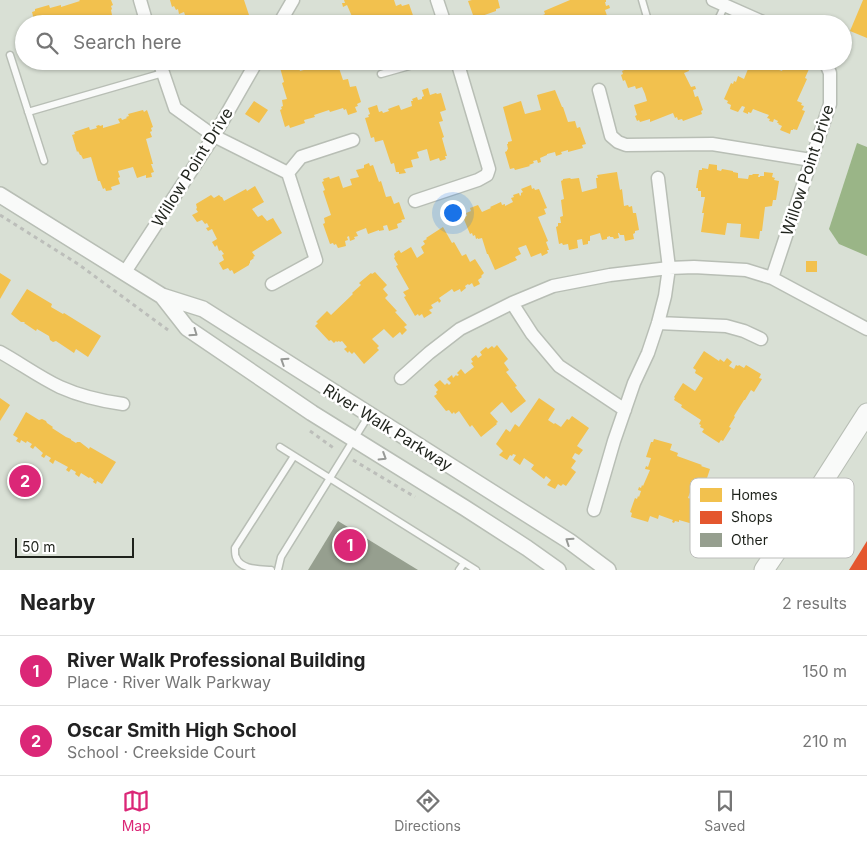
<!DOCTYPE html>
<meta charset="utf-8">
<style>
body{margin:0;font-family:Inter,sans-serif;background:#f2f2f2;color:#222}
.scale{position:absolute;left:15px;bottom:12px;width:119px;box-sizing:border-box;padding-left:5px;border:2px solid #1f231c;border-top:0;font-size:14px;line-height:18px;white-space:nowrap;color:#1f231c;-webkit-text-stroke:4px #fff;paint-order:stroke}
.you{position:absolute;left:452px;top:212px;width:18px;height:18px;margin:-12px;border:4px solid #fff;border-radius:50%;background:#1a73e8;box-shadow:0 0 0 8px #1a73e833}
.badge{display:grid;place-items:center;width:32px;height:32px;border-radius:50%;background:#db2777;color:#fff;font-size:16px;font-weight:700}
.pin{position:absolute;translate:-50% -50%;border:2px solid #fff;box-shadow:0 1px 5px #0006}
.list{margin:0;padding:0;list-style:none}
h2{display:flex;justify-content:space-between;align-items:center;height:65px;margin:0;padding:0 20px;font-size:21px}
h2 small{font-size:16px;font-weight:400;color:#767676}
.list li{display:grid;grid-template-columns:32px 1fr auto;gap:15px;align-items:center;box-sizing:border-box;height:70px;padding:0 20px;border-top:1px solid #e0e0e0}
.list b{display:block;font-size:19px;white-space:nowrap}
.list p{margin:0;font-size:16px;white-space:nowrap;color:#767676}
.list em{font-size:16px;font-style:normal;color:#767676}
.icon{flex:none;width:28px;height:28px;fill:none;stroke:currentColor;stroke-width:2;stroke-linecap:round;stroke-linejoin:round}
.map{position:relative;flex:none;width:867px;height:570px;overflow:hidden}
.search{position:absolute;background:#fff;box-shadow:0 1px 4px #0004;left:15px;right:15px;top:15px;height:55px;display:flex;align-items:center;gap:12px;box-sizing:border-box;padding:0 18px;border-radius:28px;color:#767676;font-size:19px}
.sheet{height:205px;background:#fff}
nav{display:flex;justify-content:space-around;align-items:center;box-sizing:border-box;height:70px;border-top:1px solid #e0e0e0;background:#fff;font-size:14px;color:#767676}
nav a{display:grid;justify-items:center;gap:2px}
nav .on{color:#db2777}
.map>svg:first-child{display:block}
.water{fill:#9ab587}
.homes{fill:#f2c14e}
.shops{fill:#e4572e}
.building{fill:#969f8f}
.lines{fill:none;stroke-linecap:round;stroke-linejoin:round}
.service-casing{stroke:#b8beb5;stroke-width:9}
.minor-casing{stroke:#b8beb5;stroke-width:15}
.tertiary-casing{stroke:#b8beb5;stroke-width:18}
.primary-casing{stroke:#b8beb5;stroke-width:21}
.path{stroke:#bcbeba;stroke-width:3;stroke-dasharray:4 4;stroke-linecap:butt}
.service{stroke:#f9faf9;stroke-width:6}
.minor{stroke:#f9faf9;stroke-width:12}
.tertiary{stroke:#f9faf9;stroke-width:15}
.primary{stroke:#f9faf9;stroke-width:19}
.oneway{stroke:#979996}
.labels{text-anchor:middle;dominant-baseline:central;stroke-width:5;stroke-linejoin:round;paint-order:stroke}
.street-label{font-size:16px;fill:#1f231c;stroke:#fff}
.key{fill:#fff;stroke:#bcbdbb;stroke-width:1}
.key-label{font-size:14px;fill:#1f231c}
</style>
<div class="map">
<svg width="867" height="570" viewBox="0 0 867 570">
<rect width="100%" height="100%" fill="#d9e0d5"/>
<path class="water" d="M857,143l10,4v109l-28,-12 -10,-15z"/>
<path class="homes" d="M79,0h32l2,5 -2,1 1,3 -1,1 1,5 -6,2 2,7h-73l-3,-12 3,-1v-2l14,-4 1,3 11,-3v2l19,-6z
M170,0h74l6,18 -3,1 1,5h-19l-1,-3 -7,3h-33l-4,-12 -5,2 -1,-5 -2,1 -2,-4 -2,1z
M344,0h50l2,6 5,-2 1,2 7,-2 6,17 -9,3h-60l8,-3 -7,-16 -4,2 -1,-4h3z
M472,0h26l2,8 -4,1v2l-20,7 -1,-3h-2l-5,-14z
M570,0h36v2h-1l1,4 3,-1 1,3 -5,2 5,14h-62l-5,-9 2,-1 -1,-3z
M863,0h4v38l-17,-7z
M289,61h8l3,10 15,-4 -2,-6h21l1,4h3l5,15 5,-1 2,8 6,-1 5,16 -4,2 1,2 -3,1 2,5 -9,3 -2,-6 -2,1 -1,-2 -13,4 -1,-2 -15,5 1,2 -11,3 1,3 -15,5 -1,-3 -4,2 -5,-17 2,-1 -1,-2 2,-1 -1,-6 5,-1 -5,-16 2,-1 -5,-18z
M645,61h38l2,4h3l1,6 -5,2 7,14 4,-1 1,3 -3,1 2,7 3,-1 5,14 -2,1 1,3 -19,7 -1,-2 -4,1 -1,-3 -2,1 -2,-5 -23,9v-3l-10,3 -1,-2 -2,1 -2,-5 2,-1 -3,-10 13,-4 -2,-7 -3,-7 -6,2 -1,-3 -7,2 -3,-8 -2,1 -2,-6 2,-1 -1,-3z
M753,61h20l-2,6 11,4 2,-5 6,2 3,-6 9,4 2,-4 6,2 -2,5h1l-4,9 2,1 -10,22 5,2 -1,2 3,1 -2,4 3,1 -8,19 -4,-1v1h-2l-1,4 -10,-4 2,-4 -4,-2 1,-1h-2l1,-2 -4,-2 -1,3 -4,-1 1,-2 -3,-1 2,-3 -16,-6 -2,4 -3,-1v2l-5,-2 2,-5 -3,-1 -4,6 -8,-3 1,-4 -4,-2 1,-2 -4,-2 7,-16 2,1 1,-3 2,1 2,-6 6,3 6,-15h2z
M428,88l2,7 6,-2 1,1 4,-1 5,17 -6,2 3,9 -4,1 5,15 -2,1 5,18h-2l1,3 -6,2 -1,-3 -9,3 -3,-12 -10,3 2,6 -8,2 2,7 -9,2 2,4 -7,1v-2h-3l-2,-9 -3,1 -8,-24 -8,2 -1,-5 -3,1 -6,-20 4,-1 -1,-2 2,-1 -2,-6 9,-3 2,7 3,-1 1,2 6,-2 -1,-2 11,-4 2,5 11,-4 -1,-5h2l-1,-2 5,-2 1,3 4,-1v-2l2,-1 -2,-6z
M555,90l7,17h1l5,15 7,-1 2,7 3,-1 6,17 -4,1 1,3 -15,4v-2l-7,2 1,2 -6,2 -1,-4 -8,2v1l-7,3 1,4 -3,1 -1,-3 -4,1 1,2 -5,2 1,1 -15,4 -1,-2 -4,1 -5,-17 2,-1v-1l1,-1 -1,-5h1v-2l4,-1 -9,-34 18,-6 4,13 16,-4 -4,-15z
M254,101l14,9 -9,13 -14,-9z
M143,110l1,2 3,-2 6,17 -2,1 1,3 -2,1 2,5 -6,2 7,25h-2l3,8 -3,1 1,4 -6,1v-3l-9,3 -4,-11 -15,4 2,6 -2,1 2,6 -9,3 1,3 -6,1 -1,-3 -2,1 -3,-8h-2l-7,-24 -8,2 -2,-4h-1l-2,-4 -1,1 -5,-17 3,-1 -1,-2 15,-5 1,3 7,-2 -1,-2 3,-1 1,1 3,-1v3l17,-5 -2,-4 3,-1 1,2 5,-2 -1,-1 3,-1 -1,-2z
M369,163l1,3 3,-1 6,17 2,-1 5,16 5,-1 3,8 5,-2 6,17 -4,1 1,2 -5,2 1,4 -9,3 -2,-6 -4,1 1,4 -5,1v-1l-11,4 -2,-6 -10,4 2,4 -4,1 1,2 -5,2 -1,-5 -2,1 1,3 -3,1 1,5 -8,2 -2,-4 -2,1 -1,-2 -3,1 -7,-20 2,-1 -1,-5 7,-3 -8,-24 2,-1 -3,-8 2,-1 -1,-2 6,-2 1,2 9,-3 4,12 9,-3 -2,-6 9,-2 -3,-7 8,-2v-3z
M709,164l8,1v5l4,1 1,-2 11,2v1l5,1v5l10,1 1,-4h3l1,-1h6l-1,3h2v-1h4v-4l9,1 -1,4 3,1 -1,2 5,1 -3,19h-3l-1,6 -7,1 -3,24h-2l-1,8 -19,-2 1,-13 -14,-1 -2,12 -24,-3 3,-19h-2l3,-16h-4v-6h-3v-3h-2l3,-18h3v-2l6,1z
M617,172l3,18 2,-1 2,17 4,-1 1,2 3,-1 1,7h3l3,17 -4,1v2l-2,1 1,5 -9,2 -1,-6h-4l-1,-2h-1l1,5 -5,1 -1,-2h-3v-1l-3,1v2l-5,1 -2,-7 -10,3v5h-2v3l-5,1 -1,-6 -5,1 1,8 -9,2 -1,-6 -5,1 -1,-2 -3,1 -3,-17 2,-1v-3h3l-1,-6 3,-1 -2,-16 3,-1 -3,-18 2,-1v-1l7,-1 1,1 8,-1 3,14 15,-4 -1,-10h2l-1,-3z
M531,185l1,4 2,-1 1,2 4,-1 8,19 -3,1 2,5 -8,3 10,24 -2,1 3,8h-2l1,3 -6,3 -1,-3 -10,4 -5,-12 -8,3 3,6 -6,3 2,3 -22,10 -7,-16h-1l-5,-16 -4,1v-1l-2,1 -1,-4 -2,1 -1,-3 -2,1 -7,-17 4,-1 -1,-3 5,-2 -1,-3 8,-3 4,7 9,-4 -1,-1 11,-5 1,3 3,-1v2l8,-4 -2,-4 3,-1 -1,-2 6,-2 1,3 1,-1v-2l2,-1 -2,-3z
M255,186l9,16 -12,7 6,8 4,-2 5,6 6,-3 9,15 -30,19 3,4 -2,1 1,1 -4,3v2l-1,1v1l-15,9 -2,-4 -2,1 -2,-3 -5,2 -4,-7 5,-3 -2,-5 2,-1 -3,-4 -2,1 -2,-6 -2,2 -3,-5 5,-3 -5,-10 -4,2 -2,-3 3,-1 -2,-4 -2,1 -3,-4 -5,2 -5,-7 6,-3 -2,-3 1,-1 -1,-4 15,-9 3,3 5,-3 2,2h1l2,4 22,-12 1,2z
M443,227l9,16 2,-1 8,14 4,-2 4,8 5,-3 9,14 -3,3 1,1 -4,3 2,4 -6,3 -2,-4 -3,2 -1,-1 -3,2 1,2 -5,4 -1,-3 -6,3 -2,-3 -13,9 2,3 -2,2 -1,-2 -7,4 2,3 -4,2 3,3 -8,5 -2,-4 -3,2 -1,-2 -3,2 -11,-19 2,-1 -3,-4 6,-3 -13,-23 2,-1 -4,-7 1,-1 -1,-3 5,-4 2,3 10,-6 6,11 7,-5 -3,-6 4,-3 -2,-3 4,-2 -1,-1z
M806,261h11v11h-11z
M375,272l12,13 -4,4 5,6 -3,3 12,13 -2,1 12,13 -3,2 3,3 -5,5 -2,-3 -7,6 -9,-9 -12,10 7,7 -2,2 2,2 -15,14 -10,-12 -2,2 -3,-3 -1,2 -4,-4 3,-2 -5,-6 -2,1 -1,-1 -2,1 -1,-1 -2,2 -3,-3 -2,1 -14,-15 3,-3 -2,-1 11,-11 4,4 22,-21 -1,-1 9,-8 -2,-2 12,-10 1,1z
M0,273l11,7 -11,19z
M27,289l25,15 -1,3 12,7 1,-1 37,23 -13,21 -12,-8 -2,4 -18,-12 -3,1 -3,-2 -1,-4 -12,-7 -1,2 -12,-8 1,-1h-4l-10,-8z
M497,345l11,14 -4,4 5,7 -3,2 11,14 -2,1 11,14 -15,12 -9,-11 -12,11 8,9 -2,1 1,1 -16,13 -9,-12 -2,2 -11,-16 -4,3 -1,-2 -2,2 -3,-4 -3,1 -12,-15 3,-2 -1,-2 2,-2 -4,-5 6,-5 5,5 2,-2 2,2 2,-2 -4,-4 5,-4 1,3 3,-3 1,1 2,-1 -2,-2 4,-4 4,5 9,-7 -3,-4 2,-1 -2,-3 5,-4 2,3 4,-3 -2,-3 6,-5 2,2 4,-3 2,2z
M704,351l15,10 1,-2 4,3 3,-4 5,4 -3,4 5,3 2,-4 2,1 1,-1 5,3 2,-3 15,9 -2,4 3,1 -8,13 -3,-2 -6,10h-1l-10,16 1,1 -6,10 2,1 -8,13 -2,-1 -2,3 -17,-11 2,-3 -4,-2 1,-2 -2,-1 2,-4 -20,-13 1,-2 -8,-5 1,-2 -1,-1 9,-14 12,8 4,-6 4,-7 -8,-5 1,-3 -3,-2z
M0,398l10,7 -10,16z
M539,398l16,11 -7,11 6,4 1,-1 6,4 6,-8 2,1 3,-4 17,12 -12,18 6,4 -4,5 -4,-2 -3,5 4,3 -5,7 5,4 -10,14 -3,-2 -2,2 -3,-2 -3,5 -8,-4 4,-5 -5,-4 -2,3 -13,-10 3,-4 -10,-7 -4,7 -7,-5 3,-5 -3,-1 -1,2 -2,-1 -3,5 -8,-5 4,-4 -7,-7 10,-15 4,3 5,-8 4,3z
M26,412l13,8 3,-1 4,2 1,2 6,4 -1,1 14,9 5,2v1l5,3 1,-1h3l9,7 1,-2 26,15 -14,22 -5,-3 -1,3 -3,-2 1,-2 -4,-3 -1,1 -8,-5 -2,4 -4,-3 1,-2 -5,-3 -2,3 -3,-2 2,-3 -13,-7 -2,4 -4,-3 2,-3 -5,-3 -2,3 -3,-2 2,-3 -8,-7 -2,3 -3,-2 2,-3 -5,-3 -1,2 -5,-3 -1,3 -4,-2 2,-3 -5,-3z
M654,439l18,5 -2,6 8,3 -1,3 25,9 -1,1 9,3 -6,18 -11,-3 -5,14 10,3v3h1l-6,20 -14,-4v2l-4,-1 -1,2 -2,-1 1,-2 -14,-5 -1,4 -8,-3 -2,6 -17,-5 1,-4 -2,-1 5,-14 2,1 1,-3 1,1 2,-6 -3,-1 1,-3 2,1 1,-3 1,1 7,-16 -5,-1 1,-3 2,1 3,-9 -5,-1 5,-15h2z"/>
<path class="shops" d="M867,541v29h-18z"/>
<path class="building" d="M338,521l80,49h-110z"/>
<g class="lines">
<g class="service-casing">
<path id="service" d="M642,0l7,24
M318,24l9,-3
M716,24l9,-19
M10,55l34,106
M725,61l1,4
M381,74l46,-13
M28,112l135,-39
M280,447l196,123
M271,570c-11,-1 -31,0 -35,-13 -1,-1 -1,-7 -1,-9l59,-92
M278,570l3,-13 88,-142
M459,570l5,-7"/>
</g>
<g class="minor-casing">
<path id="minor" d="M140,0l7,24
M437,0l8,24
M713,0l54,24
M279,24l14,-24
M159,61l16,47 39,28 74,37 28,87 -44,24
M599,90l12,46 7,6 8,3 86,-1 99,16
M288,173l13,-16 52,-17
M415,201l63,-21 9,-5 2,-6 -32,-108
M125,272l89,-136 43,-75
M772,278l58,-174v-31l-5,-12
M512,303l20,31 27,32 66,44
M658,323l68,3 18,5 17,8
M0,352c20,11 39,25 60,35 20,9 41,14 63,17
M401,378l28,-25 31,-24 52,-26 41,-17 57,-11 59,-7 25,-1 52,3 26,8 95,51
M594,510l20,-69 20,-58 14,-30 10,-30 7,-27 4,-28 -11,-90"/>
</g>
<g class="tertiary-casing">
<path id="tertiary" d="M0,195l162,101 41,13 366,232 39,29
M162,296l25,32 125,85 153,95 62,40 31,22"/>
</g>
<g class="primary-casing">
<path id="primary" d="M764,570l48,-71 55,-86"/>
</g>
<path class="path" d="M0,215l78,49 90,66
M310,431l25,18
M353,460l62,37"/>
<use href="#service" class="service"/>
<use href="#minor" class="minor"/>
<use href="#tertiary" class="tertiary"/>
<use href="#primary" class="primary"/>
</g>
<defs><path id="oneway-chevron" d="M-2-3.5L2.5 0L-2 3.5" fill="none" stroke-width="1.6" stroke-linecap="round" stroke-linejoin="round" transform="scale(1.25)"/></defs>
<g class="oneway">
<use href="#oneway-chevron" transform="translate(194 333) rotate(35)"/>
<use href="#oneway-chevron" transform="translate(284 361) rotate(-147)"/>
<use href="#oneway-chevron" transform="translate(383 457) rotate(32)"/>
<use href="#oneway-chevron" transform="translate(569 541) rotate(-146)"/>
</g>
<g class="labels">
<g class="street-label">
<text transform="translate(192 167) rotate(-58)">Willow Point Drive</text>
<text transform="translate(807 170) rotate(-72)">Willow Point Drive</text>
<text transform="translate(388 427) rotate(32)">River Walk Parkway</text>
</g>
</g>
<rect x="690" y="478" width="164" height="80" rx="8" class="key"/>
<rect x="700" y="488" width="22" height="14" fill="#f2c14e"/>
<rect x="700" y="511" width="22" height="13" fill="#e4572e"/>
<rect x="700" y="533" width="22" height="14" fill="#969f8f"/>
<g class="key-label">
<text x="731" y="500">Homes</text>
<text x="731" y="522">Shops</text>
<text x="731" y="545">Other</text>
</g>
</svg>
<div class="scale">50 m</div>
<div class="you"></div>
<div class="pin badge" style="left:350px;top:545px">1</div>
<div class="pin badge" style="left:25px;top:481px">2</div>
<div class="search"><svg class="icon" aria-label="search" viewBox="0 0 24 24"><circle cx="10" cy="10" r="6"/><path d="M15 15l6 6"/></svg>Search here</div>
</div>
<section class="sheet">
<h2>Nearby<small>2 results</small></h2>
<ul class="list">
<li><span class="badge">1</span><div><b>River Walk Professional Building</b><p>Place · River Walk Parkway</p></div><em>150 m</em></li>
<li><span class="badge">2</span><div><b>Oscar Smith High School</b><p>School · Creekside Court</p></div><em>210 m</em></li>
</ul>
</section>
<nav>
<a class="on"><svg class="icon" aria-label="map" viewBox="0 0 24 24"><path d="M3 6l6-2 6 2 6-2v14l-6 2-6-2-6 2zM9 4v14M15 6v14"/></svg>Map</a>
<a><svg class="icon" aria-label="directions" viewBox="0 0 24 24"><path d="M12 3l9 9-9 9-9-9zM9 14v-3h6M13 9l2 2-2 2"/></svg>Directions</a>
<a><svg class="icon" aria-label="saved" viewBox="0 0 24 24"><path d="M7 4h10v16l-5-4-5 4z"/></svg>Saved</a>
</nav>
